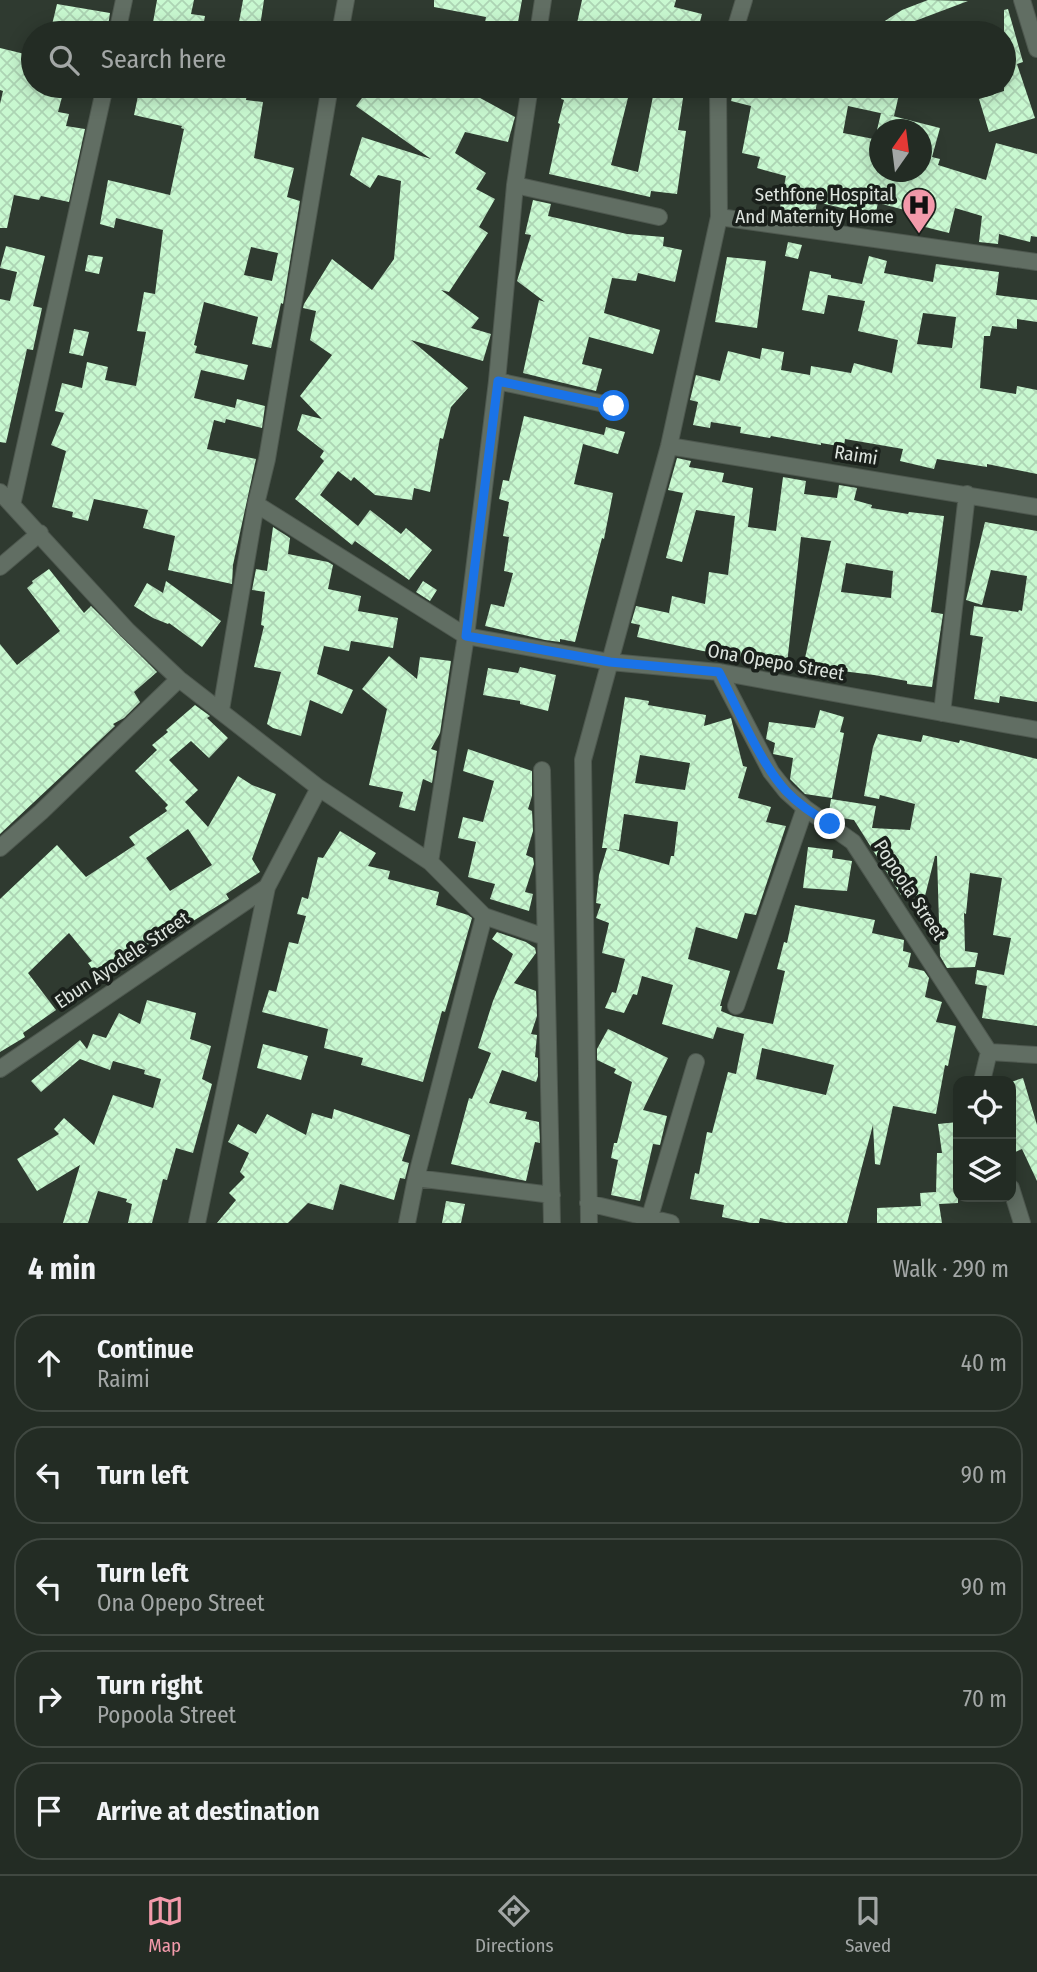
<!DOCTYPE html>
<meta charset="utf-8">
<style>
body{margin:0;font-family:"Fira Sans Condensed",sans-serif;background:#2b342c;color:#f1f3f6}
.controls{position:absolute;right:21px;bottom:21px;display:grid;overflow:hidden;border-radius:14px;box-shadow:0 4px 18px #0003}
.controls button{width:63px;height:63px;display:grid;place-items:center;padding:0;border:0;border-bottom:2px solid #404841;background:#232c24;color:#f1f3f6;font:35px sans-serif}
.compass{position:absolute;left:869px;top:119px;width:63px;height:63px;border-radius:50%;background:#232c24;box-shadow:0 4px 18px #0003;rotate:14deg}
.stop{position:absolute;width:21px;height:21px;margin:-16px;border:5px solid #1a73e8;border-radius:50%;background:#fff}
.stop.end{background:#1a73e8;border-color:#fff;box-shadow:0 2px 7px #0008}
.list{margin:0;padding:0;list-style:none}
h2{display:flex;justify-content:space-between;align-items:center;height:91px;margin:0;padding:0 28px;font-size:30px}
h2 small{font-size:23px;font-weight:400;color:#a3a7a6}
.list li{display:grid;grid-template-columns:46px 1fr auto;gap:21px;align-items:center;box-sizing:border-box;height:98px;margin:0 14px 14px;padding:0 14px;border:2px solid #404841;border-radius:28px}
.list b{display:block;font-size:26px;white-space:nowrap}
.list p{margin:0;font-size:23px;white-space:nowrap;color:#a3a7a6}
.list em{font-size:23px;font-style:normal;color:#a3a7a6}
.icon{flex:none;width:38px;height:38px;fill:none;stroke:currentColor;stroke-width:2;stroke-linecap:round;stroke-linejoin:round}
.map{position:relative;flex:none;width:1037px;height:1223px;overflow:hidden}
.search{position:absolute;background:#232c24;box-shadow:0 4px 18px #0003;left:21px;right:21px;top:21px;height:77px;display:flex;align-items:center;gap:18px;box-sizing:border-box;padding:0 24px;border-radius:38px;color:#a3a7a6;font-size:26px}
.sheet{height:651px;background:#232c24}
nav{display:flex;justify-content:space-around;align-items:center;box-sizing:border-box;height:98px;border-top:2px solid #404841;background:#232c24;font-size:19px;color:#a3a7a6}
nav a{display:grid;justify-items:center;gap:4px}
nav .on{color:#f39aab}
.map>svg:first-child{display:block}
.building{fill:url(#building-cross-hatch);fill-rule:evenodd}
.lines{fill:none;stroke-linecap:round;stroke-linejoin:round}
.minor-casing{stroke:#4e584f;stroke-width:18}
.minor{stroke:#616e63;stroke-width:16}
.route{stroke:#1a73e8;stroke-width:9}
.labels{text-anchor:middle;dominant-baseline:central;stroke-width:7;stroke-linejoin:round;paint-order:stroke}
.poi-label{font-size:19px;fill:#dde4de;stroke:#1a201b;text-anchor:end}
.street-label{font-size:19px;fill:#dde4de;stroke:#1a201b}
</style>
<div class="map">
<svg width="1037" height="1223" viewBox="0 0 1037 1223">
<defs>
<pattern id="building-cross-hatch" width="8" height="8" patternUnits="userSpaceOnUse" patternTransform="scale(1.75)"><rect width="8" height="8" fill="#c8f8d0"/><path d="M0 0l8 8M0 8l8-8" fill="none" stroke="#add4b4"/></pattern>
</defs>
<rect width="100%" height="100%" fill="#2f3a30"/>
<path class="building" d="M157,0h37l-3,14 14,2 -3,17h-24l-26,-5z
M243,0h21l-5,33h-22z
M434,0h88l-6,33h-33l3,-16 -52,-10z
M582,0h94l-2,7 28,7 -5,19h-100l-21,-5z
M928,0l40,1 -61,23 6,9h-47l36,-23z
M57,4l53,9 -3,20h-57z
M1008,9l15,53 -6,2 18,54 -46,14 -10,-33 25,-8v-81z
M0,48l33,8v30h32l-7,26 11,2 -3,12 19,3 -16,73 -28,-6 -2,4 -25,-5 -7,33h-7v-124l3,-13 -3,-1z
M155,86h93l-2,14 17,2 -9,56 40,10 -7,29 13,4 -17,103 -2,-1 -10,45 -19,-4 6,-27 -54,-15 -10,43 3,1 -2,7 53,12 -4,15 -43,-10 -7,28 41,10 2,-9 28,7 -3,22 -36,-9 -1,4 -11,-3 -7,29 49,10 -23,106 -1,19 -64,-14 7,-34 -32,-8 5,-18 -54,-11 -6,22 -16,-4 1,-5 -21,-5 14,-56 -15,-6 13,-32 -9,-2 7,-28 20,5 5,-26 21,5 -3,13 31,6 10,-54 -9,-1 7,-39 11,2 8,-64 -47,-12 -2,10 -14,-4 8,-44 62,15 14,-66 -3,-1 1,-2 -48,-11 5,-24 15,3zM251,247l27,6 -6,28 -28,-6z
M371,86h87l57,31 -7,25 -43,-10 -10,21 31,20 -10,16 19,10 -16,28 9,6 -39,59 -8,-2 38,28 -8,10 20,6 -8,27 -72,-21 57,48 -17,19 -8,32 -3,-1 -10,54 -16,-4 -2,12 -37,-5 -21,-18 -3,4 -13,-10 -18,24 38,31 12,-16 31,24 5,-6 26,22 -23,30 -54,-39 -3,4 -57,-46 29,-38 -4,-4 4,-6 -27,-21 5,-16 20,5 -22,-23 32,-41 -22,-15 6,-29 -13,-3 1,-4 28,-45 40,31 22,-31 7,-78 -23,-6 -8,13 -20,-13 12,-38 69,22 -75,-53z
M564,86h67l-20,79 27,7 17,-86h30l-7,44 8,1 -9,63 -26,-3 -1,6 -101,-23 11,-50 -2,-1 6,-23 -3,-1z
M735,86h166l-7,30 -46,-10 -5,27 36,7v32h42v-42h-44l4,-17 59,15 -8,29 8,2 -2,6 48,15 10,-37 41,11v83l-6,-1 -1,6 -31,-8 -1,10 -19,-2 3,-26 -27,-8 -6,25 -32,-8 3,-11 -42,-11 -3,13 -58,-14 -3,17 -35,-7 7,-36 -29,-8 3,-11 -18,-4 9,-47 -20,-5z
M533,200l18,4 -3,12 79,18 37,3 -1,9 19,4 -7,32 -37,-9 -2,8 -24,-3 -8,35 56,17 -7,24 -64,-17 -7,27 20,5 -6,22 -73,-18 16,-73 6,2 -28,-21 14,-46 -6,-1z
M788,242l14,3 -4,14 -13,-3z
M6,246l39,10 -12,50 9,2 -9,42 -6,-1 -21,94 -6,-1v-143l10,2 7,-29 -17,-4z
M88,255l15,2 -4,17 -14,-3z
M869,256l18,5 -3,12 49,9 3,-18 63,8 -3,23 41,5v22l-20,-3v10l-25,-3 -2,10h-6l-4,52 36,6 1,-8 20,4v84l-50,-10v3l-50,-8 -3,10 -34,-8 3,-12 -58,-10 -1,8 -23,-4v2l-50,-9 -1,2 -30,-5 1,-6 -30,-5 -1,6 -17,-3 5,-23 -8,-2 6,-25 24,6 8,-30 32,8 2,-11 22,4 -3,18 29,5 1,-9 40,7 3,-10 38,10 6,-33 -40,-9 7,-30 -37,-6 -4,19 -22,-4 8,-39 21,4v3l31,6zM923,313l33,4 -4,31 -35,-4z
M727,257l39,4 -9,67 -42,-6z
M74,329l15,3 -6,24 -14,-3z
M524,416l80,19 2,-8 19,5 -7,22 -35,-10 -9,40 39,9 -9,46 -2,-1 -27,104 -15,-3v3l-15,-2 -60,-14 6,-22 13,3 9,-34 -9,-2 5,-34 -6,-1 6,-34 -10,-3 4,-19 6,1z
M677,458l14,3 -2,6 35,6 -2,9 31,6 -5,39 28,4 7,-54 23,4 -2,13 33,4 2,-13 18,3 -3,12 18,5 -1,3 37,6 1,-2 35,4 -13,96 12,2 -11,73 -25,-3v-3l-33,-6 -48,-6 -1,2 -22,-4 28,-126 -30,-4 -14,127 -10,-1v9l-19,-4v-9l-55,-8 -66,-14 3,-12 -9,-2 5,-17 33,7 3,-17 33,8 4,-32 19,3 7,-59 -39,-6 -14,52 -16,-4 17,-65 -15,-3zM846,563l47,8 -2,27 -50,-6z
M985,522l52,9v171l-37,-6 -1,7 -25,-4 9,-62 -13,-2 4,-29 44,6 1,-2 3,1 5,-35 -36,-6 -9,35 -16,-5z
M273,527l17,11 -2,16 40,8 5,3 -5,24 33,7 -3,15 40,7 -5,30 -42,-7 -2,10 -25,-5 -7,28 36,16 -11,24 -32,-14 -9,36 -28,-8 -6,-4 14,-52 -27,-5 10,-41 -3,-1 4,-33 -13,-2 4,-21 11,2z
M49,569l35,44 7,-7 66,66 -23,20 6,10 -16,16 -11,6 2,2 -115,108v-190l17,21 43,-34 -33,-43 6,-5 -1,-2z
M166,581l55,40 -19,26 -33,-24 -1,1 -15,-6 -19,-12 13,-23 16,10z
M423,581l14,9 -7,11 -14,-9z
M389,656l28,23 3,-22 31,4 -11,72 -9,16 6,2 -5,32 -9,-4 -8,32 -16,-4 4,-15 -34,-7 18,-76 -25,-20z
M520,667l36,8 -8,36 -28,-7v-3l-37,-6 5,-27 30,5z
M625,697l24,4 -1,4 58,10 -2,11 27,-8 12,48 4,1 -9,31 33,9 -5,15 20,4 -30,89 -11,-2 -8,26 -41,-12 -8,32 42,12 -10,35h2l-1,5 12,5 40,8 12,-53 -8,-2 7,-27 3,1 8,-38 80,15 -3,13 32,7 -1,11 8,2 -3,14 16,4 5,7 -4,19 17,5 -6,20 20,4 -8,40 -3,-1 -9,49 -43,-8 -13,59 -5,-1 -2,-39 -26,98h-61l-26,-5 -1,5h-8l-29,-6 2,-12 -34,-6 5,-26 4,1 8,-42 5,1 16,-61 8,2 8,-40 -27,-7 -4,12 -51,-15 11,-39 -31,-9 -5,19 -4,-1 -9,19 -19,-5 7,-16 4,1 9,-34 -23,-6 7,-30 -13,-5 5,-14 -5,-1 3,-28 8,-27h-5zM640,755l50,8 -5,27 -50,-7zM624,814l54,8 -4,34h-3l-2,9 -57,-16 7,1zM762,1048l72,17 -8,30 -70,-16z
M195,705l15,11 -3,2 21,20 -19,20 -18,-17 -22,19 29,30 -13,12 23,25 30,-51 14,9 24,9 -24,65 8,13 -34,22 3,5 -36,22 -2,-3 -26,15 -65,47 -12,-17 4,-2 -23,-28 -41,40 28,37 -33,23 2,4 -25,15v-153l57,-54 29,32 49,-32 -6,-8 38,-26 -2,-3 3,-3 -33,-34 22,-21 -5,-5 16,-13 -2,-2zM188,829l24,36 -42,26 -24,-33z
M820,710l24,7 -4,15 4,1 -12,65 -27,-4 -15,-15 3,-21 -20,-4 2,-11 -9,-4 3,-17 46,6z
M878,734l43,8 2,-7 36,8 1,-3 77,19v267l-55,-8 5,-32 -12,-2 2,-14 27,5 7,-37 -18,-3 9,-57 -32,-5 -4,41 -2,-1 1,38 13,2 -3,14 -28,1 -7,-12 -3,-100h-2l-10,40 -24,-1 -47,-75 -18,-3 -7,-5 2,-13 45,7 -4,22 38,2 5,-26 -35,-9 -1,4 -15,-3 9,-49z
M468,749l64,22v25l-4,13 4,2 1,20 -7,24 7,3 1,6 -9,28 8,2 -4,17 -39,-12 5,-15 -27,-7 8,-35 -18,-4 5,-21 20,5 11,-41 -31,-10z
M340,831l36,22 -8,13 22,5 -2,8 51,13 -3,13 32,10 4,3 -27,94 -3,-1 -19,71 -62,-17 2,-7 -39,-10 4,-19 -66,-17 7,-22 7,2 13,-50 9,2 8,-28 -9,-2 5,-17 6,2 10,-42 5,1z
M808,847l25,3 -1,8 20,3 -5,30 -44,-3z
M497,932l29,10 9,6 1,5 -22,30 22,8 1,25 -6,18 6,1 -2,22 3,1v18l-2,6 -34,-12 -13,33 38,9 -2,7 14,3 1,21 -5,-1 -9,39 -75,-17 18,-66 3,1 19,-46 -13,-5 15,-47 20,-47 -21,-15z
M147,1000l49,13 -6,26 21,7 -9,33 10,5 -19,69 -17,-5 -9,32 -4,-1 -11,44h-24l4,-19 -6,-2 1,-3 -29,-8 -10,32h-25l17,-58 -43,26 -20,-32 42,-25 -5,-5 10,-11 30,27 19,-50 40,13 8,-29 -17,-5 1,-4 -32,-9 -3,9 -30,-11 -39,33 -10,-11 49,-41 7,9 6,-15 13,4 13,-25 21,11z
M608,1029l60,29 -25,52 24,6 -7,29 -7,-1 -13,57 -29,-6 7,-35 -7,-2 3,-15h3l15,-61 -18,-9 2,-4 -19,-9v-11z
M263,1044l45,12 -7,24 -44,-12z
M1023,1078l14,47v56l-15,-32 -11,5v-72z
M334,1109l76,26 -8,26 7,2 -4,16 -5,-1 -6,22 -54,-16 -7,26 -25,-7 -20,20h-71l19,-23 -7,-7 16,-16 -5,-5 9,-19 -21,-11 10,-18 18,10 11,-20 39,21 6,-22 20,6z
M958,1122v81l-19,1 3,19h-65v-15l44,-2 -1,-13 16,-1 1,-39h5l-4,-29z
M446,1201l19,3 -4,19h-19z"/>
<g class="lines">
<g class="minor-casing">
<path id="minor" d="M1022,0l15,49
M117,33l7,-33
M340,33l6,-33
M538,33l5,-33
M734,33l10,-33
M515,185l144,32
M719,217l318,45
M497,381l117,25
M669,446l368,61
M0,492l127,138 52,49 140,109 111,74 54,54 -68,262 -9,45
M256,504l210,132 144,26 109,10 318,58
M12,505l93,-419
M0,567l40,-34
M719,672l52,100 15,19 19,17 48,34 136,210 -7,29
M221,710l35,-206 11,-45 63,-373
M942,713l25,-219
M542,770l10,453
M0,848l41,-36 138,-133
M430,862l36,-226 31,-255 18,-196 15,-99
M484,916l61,21
M736,1006l69,-198
M989,1052l48,3
M0,1069l267,-182
M416,1178l136,17
M1011,1188l11,35
M588,1203l83,20
M197,1223l70,-336 52,-99
M589,1223l-6,-463 86,-314 50,-229 -1,-131
M648,1223l48,-161"/>
</g>
<use href="#minor" class="minor"/>
</g>
<g class="lines">
<path class="route" d="M614,406l-116,-25 -32,255 144,26 109,10c18,35 41,91 67,119 13,14 28,23 44,33"/>
</g>
<defs>
<g id="hospital-pin" transform="scale(1.75)"><path d="M0 17L-7.5 6A9.5 9.5 0 1 1 7.5 6Z" fill="#f39aab" stroke="#1a201b"/><path d="M-5-5h3v3.5h4V-5h3V5h-3V1.5h-4V5h-3Z" fill="#111"/></g>
</defs>
<g fill-rule="evenodd">
<use href="#hospital-pin" x="919" y="205"/>
</g>
<g class="labels">
<g class="poi-label">
<text x="894" y="194">Sethfone Hospital<tspan x="894" dy="22">And Maternity Home</tspan></text>
</g>
<g class="street-label">
<text transform="translate(856 455) rotate(9)">Raimi</text>
<text transform="translate(776 662) rotate(10)">Ona Opepo Street</text>
<text transform="translate(910 890) rotate(57)">Popoola Street</text>
<text transform="translate(122 960) rotate(-34)">Ebun Ayodele Street</text>
</g>
</g>
</svg>
<div class="controls">
<button><svg class="icon" aria-label="locate" viewBox="0 0 24 24"><circle cx="12" cy="12" r="6"/><path d="M12 2v4M12 18v4M2 12h4M18 12h4"/></svg></button>
<button><svg class="icon" aria-label="layers" viewBox="0 0 24 24"><path d="M12 4l9 5-9 5-9-5zM3 14l9 5 9-5"/></svg></button>
</div>
<svg class="compass" viewBox="-18 -18 36 36"><path d="M0-13l5 13h-10z" fill="#e53935"/><path d="M0 13l5-13h-10z" fill="#a3a7a6"/></svg>
<div class="stop" style="left:614px;top:406px"></div>
<div class="stop end" style="left:830px;top:824px"></div>
<div class="search"><svg class="icon" aria-label="search" viewBox="0 0 24 24"><circle cx="10" cy="10" r="6"/><path d="M15 15l6 6"/></svg>Search here</div>
</div>
<section class="sheet">
<h2>4 min<small>Walk · 290 m</small></h2>
<ul class="list">
<li><svg class="icon" aria-label="ahead" viewBox="0 0 24 24"><path d="M12 20V5M6 11l6-6 6 6"/></svg><div><b>Continue</b><p>Raimi</p></div><em>40 m</em></li>
<li><svg class="icon" aria-label="left" viewBox="0 0 24 24"><path d="M17 20v-9H6M10 6l-5 5 5 5"/></svg><div><b>Turn left</b></div><em>90 m</em></li>
<li><svg class="icon" aria-label="left" viewBox="0 0 24 24"><path d="M17 20v-9H6M10 6l-5 5 5 5"/></svg><div><b>Turn left</b><p>Ona Opepo Street</p></div><em>90 m</em></li>
<li><svg class="icon" aria-label="right" viewBox="0 0 24 24"><path d="M7 20v-9h11M14 6l5 5-5 5"/></svg><div><b>Turn right</b><p>Popoola Street</p></div><em>70 m</em></li>
<li><svg class="icon" aria-label="arrive" viewBox="0 0 24 24"><path d="M6 21V4h12l-3 4 3 4H6"/></svg><div><b>Arrive at destination</b></div></li>
</ul>
</section>
<nav>
<a class="on"><svg class="icon" aria-label="map" viewBox="0 0 24 24"><path d="M3 6l6-2 6 2 6-2v14l-6 2-6-2-6 2zM9 4v14M15 6v14"/></svg>Map</a>
<a><svg class="icon" aria-label="directions" viewBox="0 0 24 24"><path d="M12 3l9 9-9 9-9-9zM9 14v-3h6M13 9l2 2-2 2"/></svg>Directions</a>
<a><svg class="icon" aria-label="saved" viewBox="0 0 24 24"><path d="M7 4h10v16l-5-4-5 4z"/></svg>Saved</a>
</nav>
